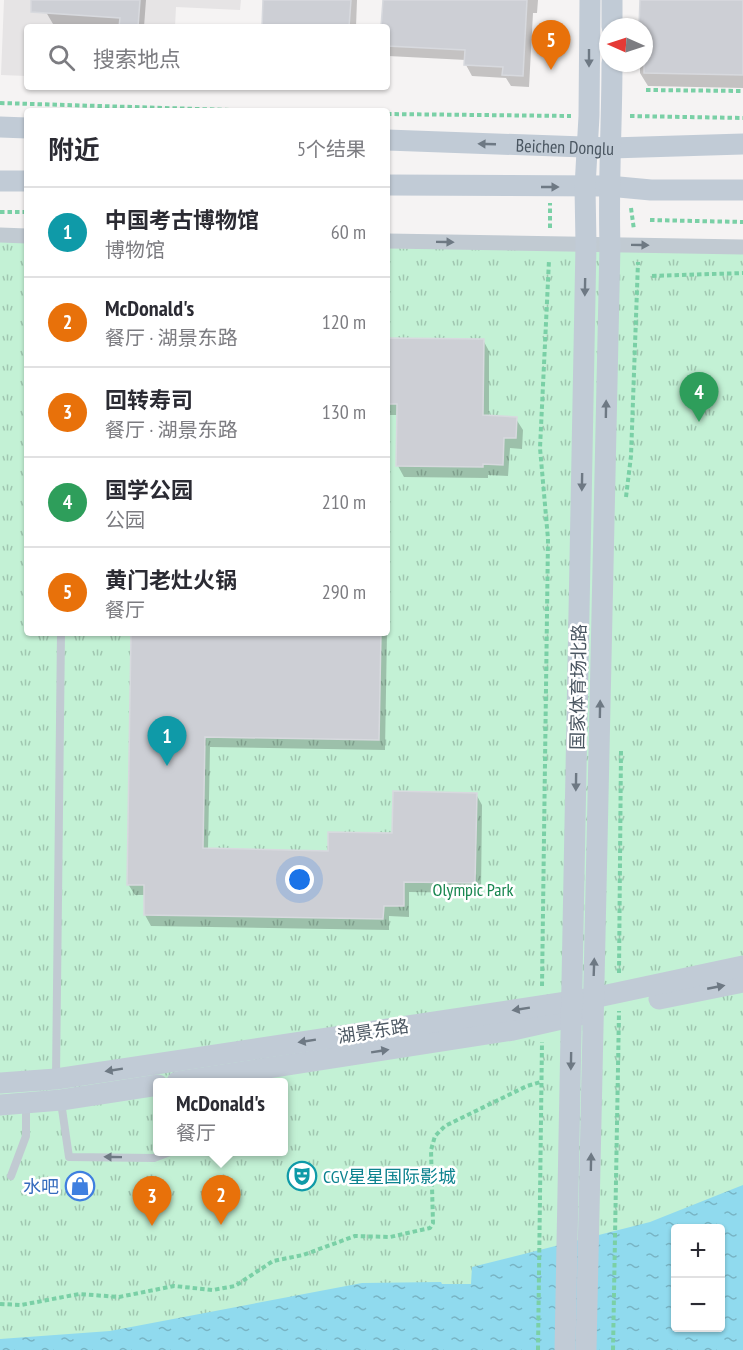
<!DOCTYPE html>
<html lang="zh">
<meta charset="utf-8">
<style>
body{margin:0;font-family:"PT Sans Narrow","Noto Sans SC",sans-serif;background:#f7f7f7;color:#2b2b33}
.controls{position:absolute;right:18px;bottom:18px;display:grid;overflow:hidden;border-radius:6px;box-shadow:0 2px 4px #0004}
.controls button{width:54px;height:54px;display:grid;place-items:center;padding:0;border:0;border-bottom:2px solid #e1e1e2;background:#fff;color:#2b2b33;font:30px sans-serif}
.compass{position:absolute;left:599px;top:18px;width:54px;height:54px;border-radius:50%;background:#fff;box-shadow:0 2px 4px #0004;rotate:273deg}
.you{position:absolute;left:300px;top:880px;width:21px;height:21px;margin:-15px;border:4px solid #fff;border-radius:50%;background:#1a73e8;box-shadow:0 0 0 9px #1a73e833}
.badge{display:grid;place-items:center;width:39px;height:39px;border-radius:50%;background:#1a73e8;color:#fff;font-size:20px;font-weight:700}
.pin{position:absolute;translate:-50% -50px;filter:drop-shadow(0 2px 3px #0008)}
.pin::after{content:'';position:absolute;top:32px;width:21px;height:18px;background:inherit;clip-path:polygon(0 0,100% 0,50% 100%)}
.popup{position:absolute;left:153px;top:1078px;width:135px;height:78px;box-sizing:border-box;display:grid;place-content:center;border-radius:6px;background:#fff;filter:drop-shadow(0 2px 4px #0005);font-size:20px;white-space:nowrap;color:#7c7c81}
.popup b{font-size:22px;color:#2b2b33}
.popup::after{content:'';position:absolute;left:50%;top:100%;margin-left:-12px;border:12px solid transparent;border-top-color:#fff}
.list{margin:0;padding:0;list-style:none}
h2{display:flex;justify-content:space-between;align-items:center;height:78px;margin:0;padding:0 24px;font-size:26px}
h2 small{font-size:20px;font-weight:400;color:#7c7c81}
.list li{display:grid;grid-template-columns:39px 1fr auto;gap:18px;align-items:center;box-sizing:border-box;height:90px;padding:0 24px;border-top:2px solid #e1e1e2}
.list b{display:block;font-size:22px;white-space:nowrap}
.list p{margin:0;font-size:20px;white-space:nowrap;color:#7c7c81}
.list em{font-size:20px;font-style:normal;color:#7c7c81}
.icon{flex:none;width:33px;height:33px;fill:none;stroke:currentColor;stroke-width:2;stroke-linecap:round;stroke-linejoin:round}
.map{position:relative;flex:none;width:743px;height:1350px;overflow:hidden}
.search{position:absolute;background:#fff;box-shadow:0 2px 4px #0004;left:24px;top:24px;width:366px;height:66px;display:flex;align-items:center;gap:15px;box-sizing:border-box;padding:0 21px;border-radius:6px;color:#7c7c81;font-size:22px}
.panel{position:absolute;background:#fff;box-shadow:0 2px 4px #0004;left:24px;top:108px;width:366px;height:528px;border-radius:6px}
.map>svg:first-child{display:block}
.education{fill:#e6e4e5}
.park{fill:url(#park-tufts);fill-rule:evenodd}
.water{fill:url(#water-ripples);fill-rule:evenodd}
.shadow{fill:#0003}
.building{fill:#cdcfd5;stroke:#d7d9de;stroke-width:1.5}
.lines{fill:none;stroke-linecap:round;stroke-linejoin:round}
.path{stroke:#7ad0a6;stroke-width:4;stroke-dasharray:4.5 3;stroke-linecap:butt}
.lane{stroke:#c1cad2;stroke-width:8}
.street{stroke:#c1cad2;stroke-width:15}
.secondary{stroke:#c1cbd6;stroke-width:21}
.oneway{fill:#6e7984}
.oneway2{fill:#6e7983}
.labels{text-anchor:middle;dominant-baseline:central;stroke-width:5;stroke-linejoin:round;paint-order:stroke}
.street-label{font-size:18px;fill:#4a5661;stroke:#fff}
.park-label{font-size:18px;fill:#17864f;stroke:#fff}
.culture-label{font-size:18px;fill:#0d838f;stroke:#fff;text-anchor:start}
.shop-label{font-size:18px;fill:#366cbe;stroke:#fff;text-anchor:end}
</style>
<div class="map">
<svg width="743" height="1350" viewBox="0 0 743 1350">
<defs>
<pattern id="park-tufts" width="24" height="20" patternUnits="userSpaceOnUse" patternTransform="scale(1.5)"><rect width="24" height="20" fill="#c3f1d5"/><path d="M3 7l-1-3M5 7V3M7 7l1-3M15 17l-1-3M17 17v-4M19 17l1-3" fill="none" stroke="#a0c6b0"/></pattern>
<pattern id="water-ripples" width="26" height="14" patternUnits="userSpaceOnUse" patternTransform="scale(1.5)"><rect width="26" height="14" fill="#90daee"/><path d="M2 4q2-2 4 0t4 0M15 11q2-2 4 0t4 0" fill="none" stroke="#78b4c4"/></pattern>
</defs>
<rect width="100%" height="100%" fill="#f5f3f3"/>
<path class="education" d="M4,0h237l-1,10 -64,-3 -1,20h-148v49l-26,-1z"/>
<path class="park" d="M0,242h27v391h360v-385l356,5v1097h-743zM158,1082h126v70h-126zM676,1228h44v100h-44z"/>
<path class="water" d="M743,1185v165h-743v-11l110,-8 252,-48 79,-1 1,2h29l1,-17 178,-45zM676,1228h44v100h-44z"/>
<path class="shadow" d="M47,0h99l-2,27h-43l-48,-3 -7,-12z
M265,0h92l-1,27h-92z
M384,0h154l-1,13h-4l-4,74 -18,-1 -5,-8 -34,-2 -6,-11v-5l-78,-4 -1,-29h-4z
M641,0h102v88l-95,-2 -8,-13v-10h4v-36h-3z
M387,339l96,1 6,11v66l27,2 7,11 -1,19 -12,-1 -2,28 -20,-1v3l-84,-1 -6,-11v-51h-11z
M387,511l2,3 -2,107z
M133,633h254l-2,117 -175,-3 -2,103 121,2 65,-18 82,-40 6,11 -1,88 -72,-1v25l-20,-1v14l-238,-4 -6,-11v-20h-10l-7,-11z"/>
<path class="building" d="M31,0h109l-2,27h-19l1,-9 -89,-6z
M263,0h88l-2,27h-87z
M383,0h144l-4,76 -21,-1 1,-8 -39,-2 1,-15 -78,-4v-19h-6z
M640,0h103v75l-99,-2v-46h-5z
M387,338l97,1 -1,76 34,2 -1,21h-12l-1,27 -20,-1v3l-87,-1 1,-62h-10z
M131,633h250l-2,107 -174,-3 -2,111 125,3v-19l64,1 1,-42 84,2 -2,90 -71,-1v24h-20l-1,13 -239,-4v-30h-17z"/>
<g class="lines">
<path class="path" d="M646,90l97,1
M0,103l264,8
M387,114l184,2
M630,116l113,2
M631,208l3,22
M0,212h27
M650,220l93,2
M550,228v-25
M652,276l91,-3
M626,497l5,-41 7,-194
M619,973l2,-223
M542,986l6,-447 -8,-91 9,-188
M0,1304l21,1 58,-11 40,3 55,-11 39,4 22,-4 38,-25 30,-6 52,-19 35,1 40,-9 3,-5 -2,-73 4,-14 10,-10 82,-40 14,-4
M538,1350l4,-308
M613,1350l6,-339"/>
<path class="lane" d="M56,1077l5,-444
M61,1102l8,55 85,1 16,-6
M11,1176l15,-40v-32"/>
<path class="street" d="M0,235l27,1
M387,241l356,6"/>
<g class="secondary">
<path d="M612,27v-27"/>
<path d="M0,127l27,1"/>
<path id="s1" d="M387,140l224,8 132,-4"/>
<path d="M0,181h27"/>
<path d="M387,185l221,1 43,4h92"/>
<path d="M659,999l84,-17"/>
<path d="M177,1082l336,-52 71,-16"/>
<path d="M0,1083l56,-4 537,-81 150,-32"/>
<path d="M0,1105l61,-5 97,-15"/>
<path d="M565,1350l21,-1106 -1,-57 4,-71 1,-116"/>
<path d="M586,1350l24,-1105c-2,-61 2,-121 2,-182"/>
</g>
</g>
<defs><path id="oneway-solid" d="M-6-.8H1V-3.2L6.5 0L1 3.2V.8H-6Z" transform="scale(1.5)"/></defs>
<g class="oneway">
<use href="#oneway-solid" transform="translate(589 58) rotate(90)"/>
<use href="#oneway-solid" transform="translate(487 144) rotate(-178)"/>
<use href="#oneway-solid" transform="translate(550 187)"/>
<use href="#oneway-solid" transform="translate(585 287) rotate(91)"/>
<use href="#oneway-solid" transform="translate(606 409) rotate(-89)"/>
<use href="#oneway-solid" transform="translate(582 482) rotate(91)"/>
<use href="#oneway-solid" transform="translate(600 709) rotate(-89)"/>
<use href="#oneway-solid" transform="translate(576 782) rotate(91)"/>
<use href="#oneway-solid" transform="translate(594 967) rotate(-88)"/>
<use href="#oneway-solid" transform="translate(716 987) rotate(-11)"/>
<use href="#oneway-solid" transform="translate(521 1009) rotate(171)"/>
<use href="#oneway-solid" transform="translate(307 1041) rotate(171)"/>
<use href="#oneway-solid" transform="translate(380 1051) rotate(-9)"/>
<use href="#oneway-solid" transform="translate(571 1061) rotate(91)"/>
<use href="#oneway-solid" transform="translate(114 1070) rotate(171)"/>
<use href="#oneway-solid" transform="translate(591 1162) rotate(-89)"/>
</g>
<g class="oneway2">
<use href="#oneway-solid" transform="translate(445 242) rotate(1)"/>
<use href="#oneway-solid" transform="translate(640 245) rotate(1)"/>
<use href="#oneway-solid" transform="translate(113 1157) rotate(-179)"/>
</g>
<defs>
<g id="theatre-ring" transform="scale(1.5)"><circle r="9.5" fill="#fff" stroke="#0f9aa8" stroke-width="1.5"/><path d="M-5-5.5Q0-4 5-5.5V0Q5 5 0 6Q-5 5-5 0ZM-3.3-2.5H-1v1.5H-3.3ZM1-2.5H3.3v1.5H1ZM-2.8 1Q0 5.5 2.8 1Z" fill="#0f9aa8"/></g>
<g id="shop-ring" transform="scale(1.5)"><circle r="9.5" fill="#fff" stroke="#3f7fe0" stroke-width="1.5"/><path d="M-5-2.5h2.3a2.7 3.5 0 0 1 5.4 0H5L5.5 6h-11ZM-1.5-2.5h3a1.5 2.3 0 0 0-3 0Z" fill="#3f7fe0"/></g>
</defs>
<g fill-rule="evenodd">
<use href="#theatre-ring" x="302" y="1176"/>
<use href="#shop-ring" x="80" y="1186"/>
</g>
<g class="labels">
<g class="street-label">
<text stroke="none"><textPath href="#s1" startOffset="178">Beichen Donglu</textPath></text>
<text transform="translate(578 687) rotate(-89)">国家体育场北路</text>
<text transform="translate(373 1031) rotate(-9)">湖景东路</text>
</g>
<g class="park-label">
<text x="473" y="889">Olympic Park</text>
</g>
<g class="culture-label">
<text x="323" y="1176">CGV星星国际影城</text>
</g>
<g class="shop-label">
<text x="59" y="1186">水吧</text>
</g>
</g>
</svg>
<div class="controls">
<button>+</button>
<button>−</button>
</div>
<svg class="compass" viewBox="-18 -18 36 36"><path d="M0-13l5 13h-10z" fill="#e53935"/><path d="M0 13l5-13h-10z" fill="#7c7c81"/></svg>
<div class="you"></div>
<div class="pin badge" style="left:167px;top:766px;background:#0f9aa8">1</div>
<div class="pin badge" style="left:221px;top:1225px;background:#e8710a">2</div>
<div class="popup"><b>McDonald's</b>餐厅</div>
<div class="pin badge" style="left:152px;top:1226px;background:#e8710a">3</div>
<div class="pin badge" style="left:699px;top:422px;background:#2e9e5b">4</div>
<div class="pin badge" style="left:551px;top:70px;background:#e8710a">5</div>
<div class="search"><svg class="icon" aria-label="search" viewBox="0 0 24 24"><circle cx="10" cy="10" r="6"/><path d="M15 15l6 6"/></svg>搜索地点</div>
<section class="panel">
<h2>附近<small>5个结果</small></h2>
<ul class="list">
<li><span class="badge" style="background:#0f9aa8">1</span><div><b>中国考古博物馆</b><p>博物馆</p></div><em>60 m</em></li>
<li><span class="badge" style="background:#e8710a">2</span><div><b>McDonald's</b><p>餐厅 · 湖景东路</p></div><em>120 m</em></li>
<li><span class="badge" style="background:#e8710a">3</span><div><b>回转寿司</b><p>餐厅 · 湖景东路</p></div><em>130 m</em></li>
<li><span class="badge" style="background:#2e9e5b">4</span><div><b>国学公园</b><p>公园</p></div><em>210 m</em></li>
<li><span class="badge" style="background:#e8710a">5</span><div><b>黄门老灶火锅</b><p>餐厅</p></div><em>290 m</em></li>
</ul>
</section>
</div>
